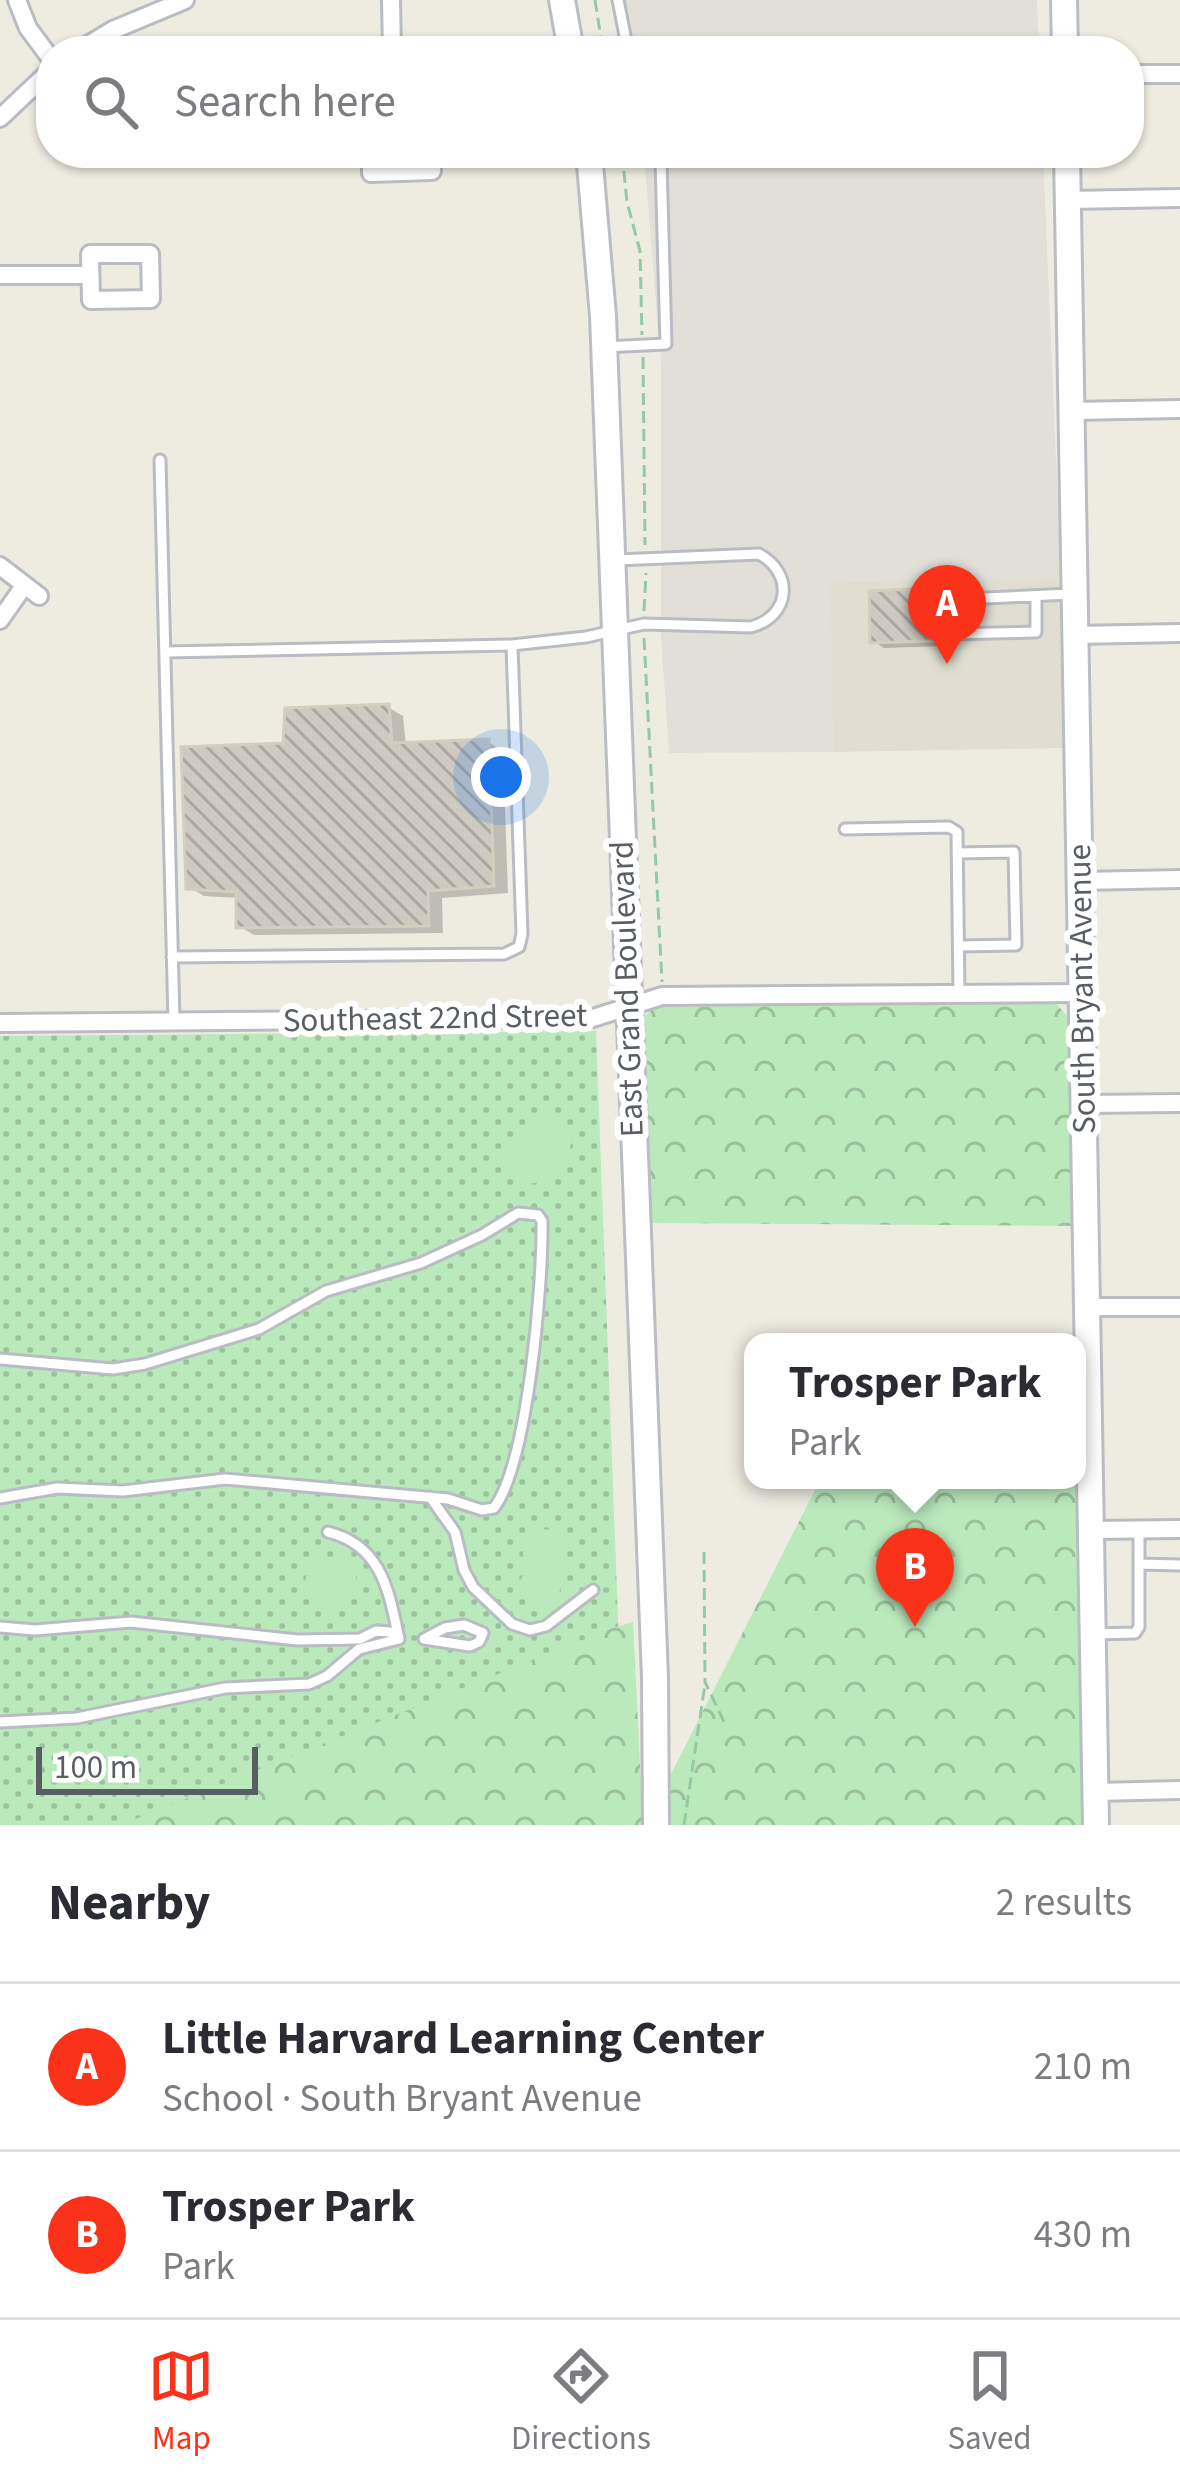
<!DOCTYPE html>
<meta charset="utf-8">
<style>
body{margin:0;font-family:"Source Sans 3",sans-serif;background:#f7f7f7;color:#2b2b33}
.scale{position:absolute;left:36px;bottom:30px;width:222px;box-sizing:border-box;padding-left:12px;border:6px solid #595e64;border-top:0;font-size:33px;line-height:42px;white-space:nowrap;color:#595e64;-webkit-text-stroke:9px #fff;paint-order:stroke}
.you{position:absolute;left:501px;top:777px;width:42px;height:42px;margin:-30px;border:9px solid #fff;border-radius:50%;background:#1a73e8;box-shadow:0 0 0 18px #1a73e833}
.badge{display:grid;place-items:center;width:78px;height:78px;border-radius:50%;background:#fb321a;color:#fff;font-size:39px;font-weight:700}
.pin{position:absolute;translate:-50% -99px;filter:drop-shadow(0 3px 6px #0008)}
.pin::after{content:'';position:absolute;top:63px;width:42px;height:36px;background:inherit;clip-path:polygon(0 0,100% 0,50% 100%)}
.popup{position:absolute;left:744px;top:1333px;width:342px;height:156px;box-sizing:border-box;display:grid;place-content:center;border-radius:24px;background:#fff;filter:drop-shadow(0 3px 9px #0005);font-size:39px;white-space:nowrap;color:#7c7c81}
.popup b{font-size:45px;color:#2b2b33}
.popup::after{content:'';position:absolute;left:50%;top:100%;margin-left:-24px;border:24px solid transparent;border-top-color:#fff}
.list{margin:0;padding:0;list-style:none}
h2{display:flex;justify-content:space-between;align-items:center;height:156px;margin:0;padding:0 48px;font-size:51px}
h2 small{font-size:39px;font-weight:400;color:#7c7c81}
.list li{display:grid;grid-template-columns:78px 1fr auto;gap:36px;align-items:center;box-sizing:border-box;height:168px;padding:0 48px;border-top:3px solid #e1e1e2}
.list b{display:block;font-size:45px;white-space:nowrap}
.list p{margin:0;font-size:39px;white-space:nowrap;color:#7c7c81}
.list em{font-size:39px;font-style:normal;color:#7c7c81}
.icon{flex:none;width:66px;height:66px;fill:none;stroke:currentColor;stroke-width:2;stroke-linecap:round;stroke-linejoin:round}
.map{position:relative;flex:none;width:1180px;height:1825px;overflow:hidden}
.search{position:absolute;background:#fff;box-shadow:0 3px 9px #0004;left:36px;right:36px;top:36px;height:132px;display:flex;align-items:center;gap:30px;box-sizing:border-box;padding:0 42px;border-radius:48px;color:#7c7c81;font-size:45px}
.sheet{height:492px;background:#fff}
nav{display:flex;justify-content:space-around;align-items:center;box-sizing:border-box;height:168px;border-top:3px solid #e1e1e2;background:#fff;font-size:33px;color:#7c7c81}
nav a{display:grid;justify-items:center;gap:6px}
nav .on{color:#fb321a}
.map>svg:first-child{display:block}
.industrial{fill:#e2dfd9}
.education{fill:#e1ded1}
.grass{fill:url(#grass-dots)}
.park{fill:url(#park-crowns)}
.pitch{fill:#bae9bc}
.shadow{fill:#0003}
.building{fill:url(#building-back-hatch);stroke:#d4cebf;stroke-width:3}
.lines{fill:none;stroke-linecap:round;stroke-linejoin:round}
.lane-casing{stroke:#b9bcc2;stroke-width:15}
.street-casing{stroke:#b9bcc2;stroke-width:22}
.secondary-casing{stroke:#babdc4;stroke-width:30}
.path{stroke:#93caa4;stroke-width:3;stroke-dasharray:12 6;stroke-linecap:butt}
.lane{stroke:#fff;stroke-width:9}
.street{stroke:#fff;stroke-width:16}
.secondary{stroke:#fff;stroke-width:24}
.labels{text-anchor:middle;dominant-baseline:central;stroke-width:12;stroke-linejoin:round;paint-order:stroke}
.street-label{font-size:33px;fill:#595e64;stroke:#fff}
</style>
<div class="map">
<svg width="1180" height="1825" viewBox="0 0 1180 1825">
<defs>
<pattern id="grass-dots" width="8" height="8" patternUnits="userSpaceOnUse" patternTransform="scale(3)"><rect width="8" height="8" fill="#bae9bc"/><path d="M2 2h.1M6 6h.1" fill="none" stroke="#9ac09c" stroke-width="1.8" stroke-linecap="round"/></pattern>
<pattern id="park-crowns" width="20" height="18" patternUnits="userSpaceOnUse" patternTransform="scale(3)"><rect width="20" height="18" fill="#bae9bc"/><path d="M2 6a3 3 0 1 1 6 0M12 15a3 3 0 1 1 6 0" fill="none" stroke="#9ac09c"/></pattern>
<pattern id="building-back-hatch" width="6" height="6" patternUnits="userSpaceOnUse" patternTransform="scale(3)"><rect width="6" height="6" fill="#cecac2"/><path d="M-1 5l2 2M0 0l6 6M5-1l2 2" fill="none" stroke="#aaa7a1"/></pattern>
</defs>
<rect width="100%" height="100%" fill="#eeece1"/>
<path class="industrial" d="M619,0h418l2,51h-412z
M644,153h399l18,425 -231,3 4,171 -165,1 -8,-116v-272z"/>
<path class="education" d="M1061,578l3,170 -230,4 -5,-171z"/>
<path class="grass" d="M596,1031l26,696 -402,98h-220v-789z"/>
<path class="park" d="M1055,1002l18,21 3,203 -432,-3 -2,-204 12,-12z
M1077,1430l3,1 7,394h-420l-2,-39 155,-306h257z
M633,1622l10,203h-523l493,-197z"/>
<path class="pitch" d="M541,1118c71,6 -2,105 -40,48l1,-11 26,-18z
M541,1529l14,1 9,11c-1,27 4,86 -41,57l-4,-14 7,-16 -4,-7 2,-16z
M305 1584a26 26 0 1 1 52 0a26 26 0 1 1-52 0Z"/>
<path class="shadow" d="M932,591l11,7 2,48 -61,2 -11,-7z
M388,707l15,9 3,30 82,-4 15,9 5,142 -66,5 1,35 -189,2 -15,-9v-28l-35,-2 -15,-9 97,-141z"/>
<path class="building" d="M933,588l2,53 -65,2 -1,-52z
M389,704l3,39 97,-4 5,147 -66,5 1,35 -193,2v-36l-50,-3 -5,-142 102,-4 2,-35z"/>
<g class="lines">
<g class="lane-casing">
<path id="lane" d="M618,0l10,51
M604,347l62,-3 -5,-183
M160,460l14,561
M1036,598v34l-90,2 -1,-34 125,-6
M512,645l74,-8 58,-13 107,3c40,-11 43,-54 8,-73l-142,6
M165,652l347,-7 10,289 -3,13 -15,7 -332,3
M845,829l104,-2 8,5 2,162
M957,853l57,-1 2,93 -56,1
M0,1359l113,10 32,-5 114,-35 67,-38 95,-28 61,-28 36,-22 20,2 4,6c1,61 -14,242 -48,287l-12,2 -34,-11 -223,-20 -102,12 -66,-3 -57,10
M430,1497l25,35 9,38 9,17 39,37 18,6 16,-4 47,-36
M328,1532c54,13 61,60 71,107
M1139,1564l41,1
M464,1625l19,8 -4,9 -9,4 -46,-7 21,-11z
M0,1627l35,3 96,-8 166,18 63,-1 16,-8 14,1 9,7 -40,10 -32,27 -18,8 -84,4 -148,30 -77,4
M1095,1634l40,-1 4,-6v-97"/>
</g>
<g class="street-casing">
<path id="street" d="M17,0l11,28 23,31
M391,0l1,51
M78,51l35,-21 72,-30
M1129,74h51
M0,118l51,-48
M371,153v20l61,-2 -1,-18
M1068,200l112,-2
M90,254h60l1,45 -60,1z
M0,275h90
M1071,411l109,-2
M0,566l39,30
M0,620l24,-34
M1076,635l104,-2
M1081,881l99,-2
M0,1023l593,-5 69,-22 421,-3
M1084,1104l96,-1
M1087,1307h93
M1091,1530l89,-1
M1096,1792l84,-2"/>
</g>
<g class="secondary-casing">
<path id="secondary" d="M562,0l9,51
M1064,0l1,51
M589,153l14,163 52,1362 1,147
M1067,153l29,1672"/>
</g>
<path class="path" d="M595,0l8,51
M622,153l5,49 13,49 2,84
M643,357l2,188
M644,611l2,-38
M644,638l18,344
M704,1552l1,130 21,44
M684,1825l21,-141"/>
<use href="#lane" class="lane"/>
<use href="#street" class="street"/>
<use href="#secondary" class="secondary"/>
</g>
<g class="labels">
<g class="street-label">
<text transform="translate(627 989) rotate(-92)">East Grand Boulevard</text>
<text transform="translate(1082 989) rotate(-91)">South Bryant Avenue</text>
<text transform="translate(435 1018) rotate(-1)">Southeast 22nd Street</text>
</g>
</g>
</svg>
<div class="scale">100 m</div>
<div class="you"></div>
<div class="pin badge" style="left:947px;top:664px">A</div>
<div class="pin badge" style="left:915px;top:1627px">B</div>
<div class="popup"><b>Trosper Park</b>Park</div>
<div class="search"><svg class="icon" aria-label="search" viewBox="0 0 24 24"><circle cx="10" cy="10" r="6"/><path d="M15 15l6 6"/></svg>Search here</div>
</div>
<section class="sheet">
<h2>Nearby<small>2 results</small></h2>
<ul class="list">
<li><span class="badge">A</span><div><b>Little Harvard Learning Center</b><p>School · South Bryant Avenue</p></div><em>210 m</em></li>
<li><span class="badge">B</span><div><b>Trosper Park</b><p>Park</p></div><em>430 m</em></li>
</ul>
</section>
<nav>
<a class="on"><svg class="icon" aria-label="map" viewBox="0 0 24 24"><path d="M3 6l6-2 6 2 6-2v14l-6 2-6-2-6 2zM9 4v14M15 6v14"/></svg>Map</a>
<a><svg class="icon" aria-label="directions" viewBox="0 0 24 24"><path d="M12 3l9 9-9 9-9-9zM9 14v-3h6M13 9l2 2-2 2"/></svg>Directions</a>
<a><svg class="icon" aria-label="saved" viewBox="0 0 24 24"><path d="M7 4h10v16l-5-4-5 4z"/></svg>Saved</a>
</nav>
